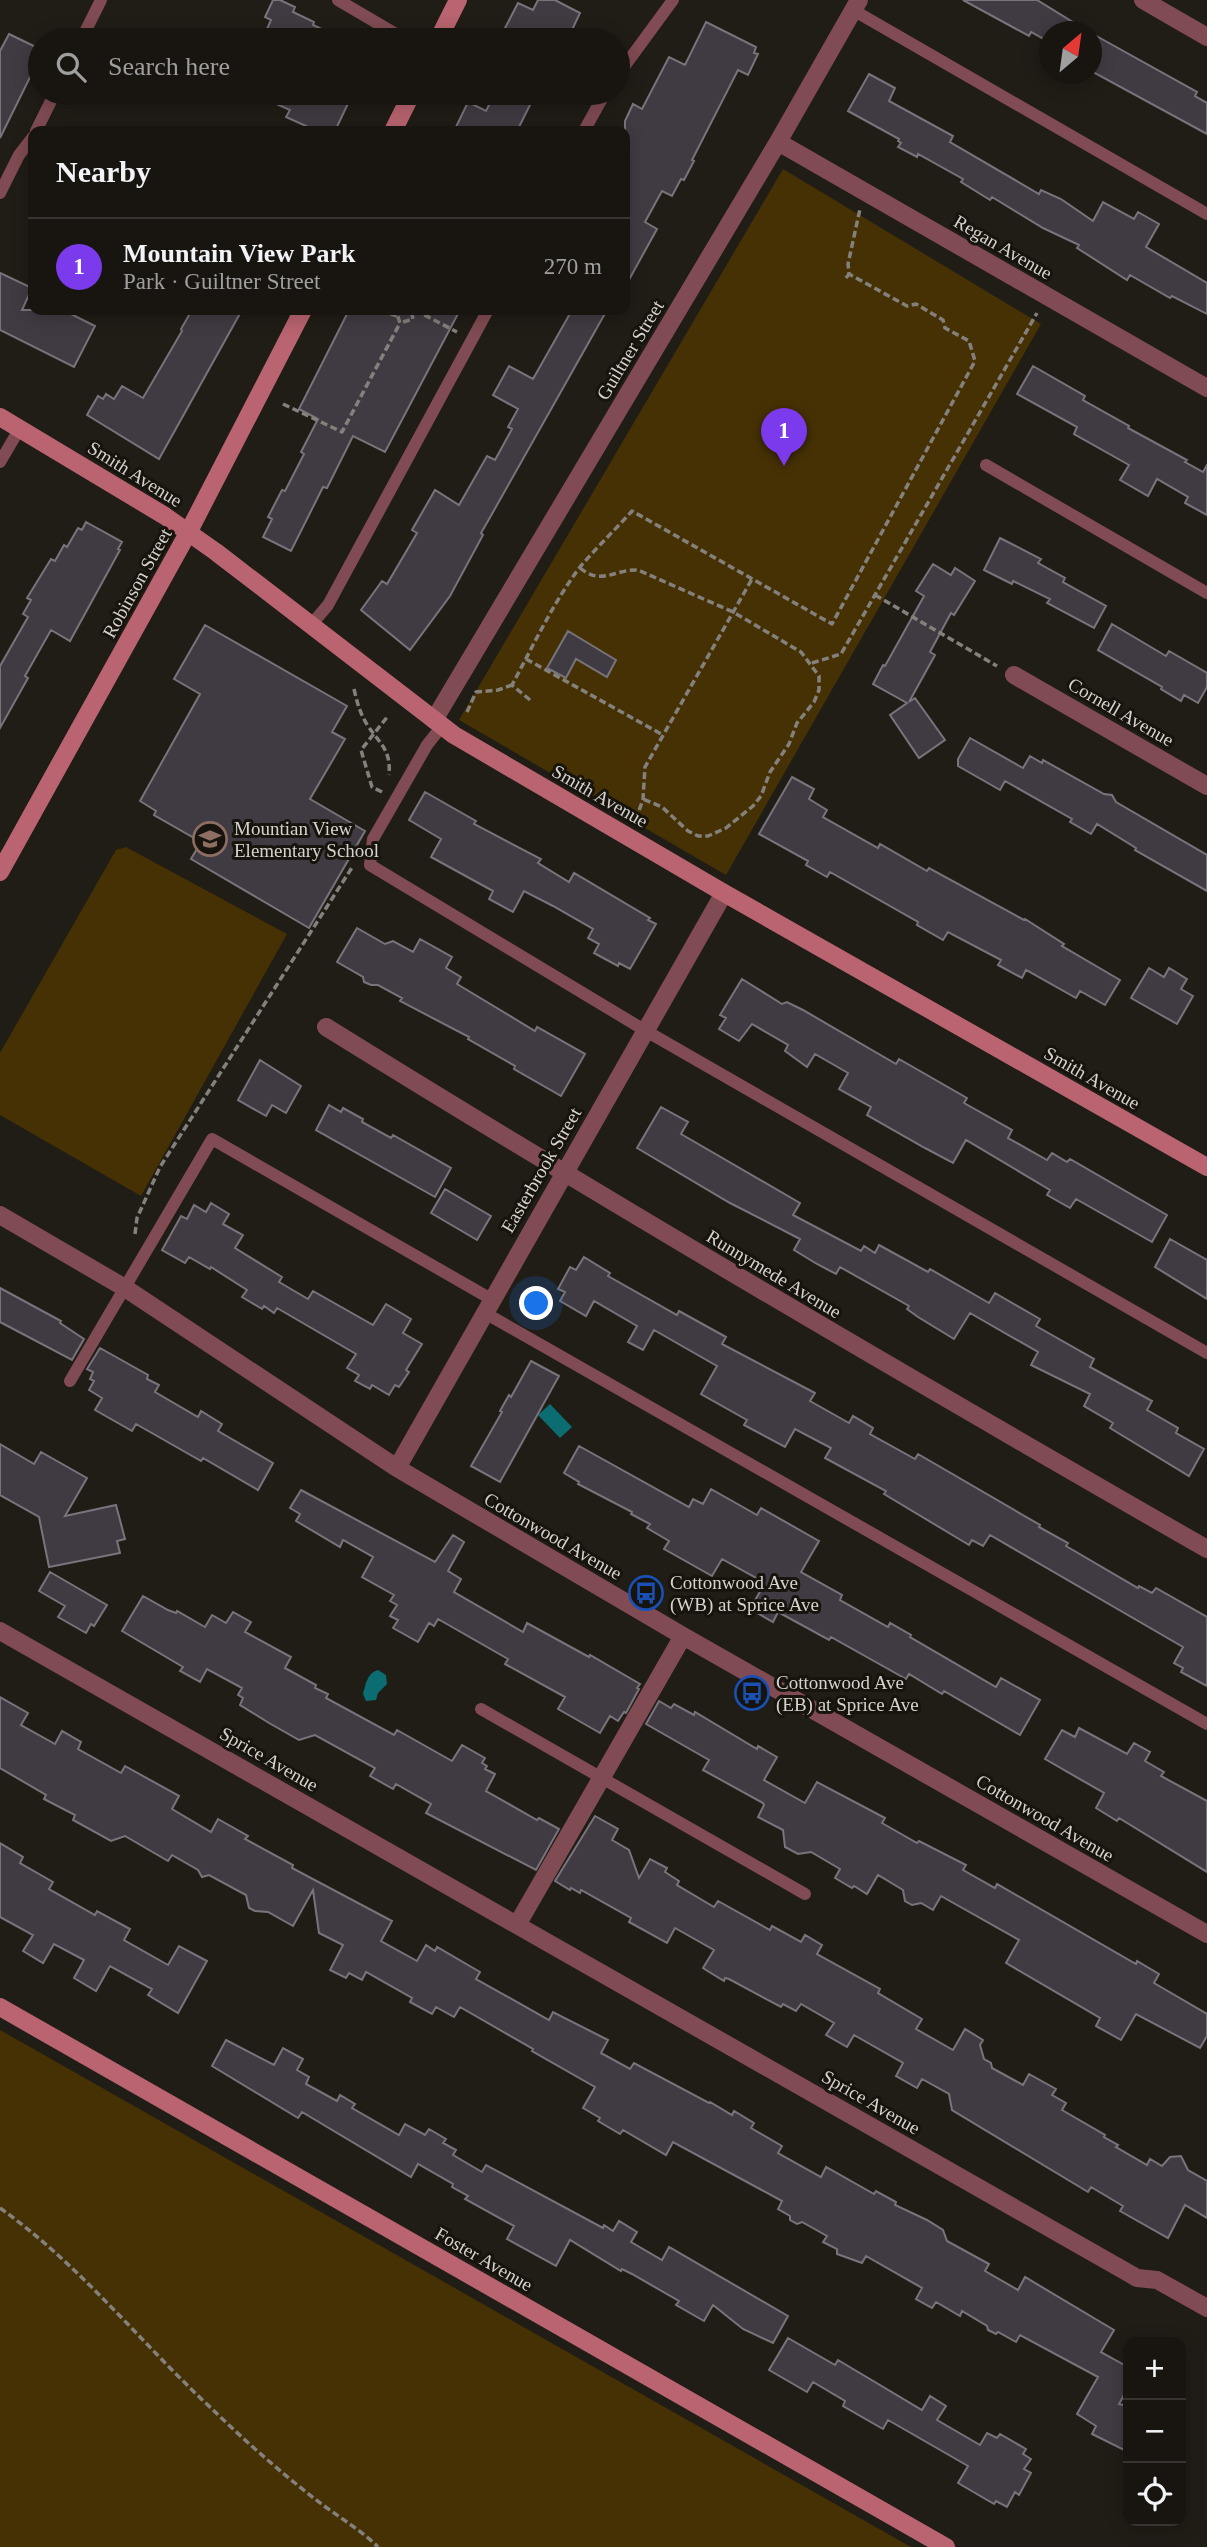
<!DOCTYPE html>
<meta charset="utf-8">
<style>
body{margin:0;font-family:Georgia,serif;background:#211e19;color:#f1f3f6}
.controls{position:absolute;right:21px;bottom:21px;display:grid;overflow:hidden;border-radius:14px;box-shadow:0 4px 18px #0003}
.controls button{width:63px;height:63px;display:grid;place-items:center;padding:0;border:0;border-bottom:2px solid #363430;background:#181510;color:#f1f3f6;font:35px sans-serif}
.compass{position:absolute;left:1039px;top:21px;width:63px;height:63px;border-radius:50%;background:#181510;box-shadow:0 4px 18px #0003;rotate:29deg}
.you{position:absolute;left:537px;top:1304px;width:24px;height:24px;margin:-18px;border:5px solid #fff;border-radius:50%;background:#1a73e8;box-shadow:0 0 0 10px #1a73e833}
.badge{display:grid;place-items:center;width:46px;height:46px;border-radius:50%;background:#7c3aed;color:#fff;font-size:23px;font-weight:700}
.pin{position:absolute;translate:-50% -58px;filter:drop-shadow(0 2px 4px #0008)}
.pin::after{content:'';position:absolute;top:37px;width:24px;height:21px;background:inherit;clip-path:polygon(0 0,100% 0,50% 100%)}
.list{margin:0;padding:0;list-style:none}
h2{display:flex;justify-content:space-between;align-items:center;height:91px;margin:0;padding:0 28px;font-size:30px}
h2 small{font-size:23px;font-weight:400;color:#9f9f9f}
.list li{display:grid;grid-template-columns:46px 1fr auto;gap:21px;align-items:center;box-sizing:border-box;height:98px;padding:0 28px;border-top:2px solid #363430}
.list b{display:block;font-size:26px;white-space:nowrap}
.list p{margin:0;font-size:23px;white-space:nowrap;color:#9f9f9f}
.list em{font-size:23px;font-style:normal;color:#9f9f9f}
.icon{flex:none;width:38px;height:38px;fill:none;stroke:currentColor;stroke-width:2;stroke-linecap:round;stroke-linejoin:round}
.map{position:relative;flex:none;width:1207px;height:2547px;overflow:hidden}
.search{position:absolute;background:#181510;box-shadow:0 4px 18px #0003;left:28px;top:28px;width:602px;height:77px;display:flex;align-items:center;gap:18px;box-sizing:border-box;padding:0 24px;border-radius:38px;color:#9f9f9f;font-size:26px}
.panel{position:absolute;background:#181510;box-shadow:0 4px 18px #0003;left:28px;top:126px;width:602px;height:189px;border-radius:14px}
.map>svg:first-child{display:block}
.green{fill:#463104}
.water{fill:#0b6d72}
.building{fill:#403b42;stroke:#79737b;stroke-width:2}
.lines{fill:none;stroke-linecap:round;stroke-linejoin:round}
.path{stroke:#84807c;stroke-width:3.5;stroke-dasharray:7 3.5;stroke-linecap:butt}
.lane{stroke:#804b52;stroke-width:12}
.street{stroke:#804b52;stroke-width:18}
.secondary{stroke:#b96470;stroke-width:18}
.labels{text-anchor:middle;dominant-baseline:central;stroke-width:6;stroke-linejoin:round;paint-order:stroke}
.street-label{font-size:19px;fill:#d6d3cf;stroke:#17130d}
.poi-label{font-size:19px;fill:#d6d3cf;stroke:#17130d;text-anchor:start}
</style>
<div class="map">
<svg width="1207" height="2547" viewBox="0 0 1207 2547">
<rect width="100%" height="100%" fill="#201c16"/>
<path class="green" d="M783,169l258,155 -315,551 -267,-155z
M126,847l161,87 -146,262 -141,-81v-62l116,-203z
M0,2030l16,9 895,508h-911z"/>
<path class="water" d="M550,1404l22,23 -12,11 -22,-23z
M378,1670l8,5 1,9 -9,9 -2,7 -10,1 -3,-7c3,-10 4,-21 15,-24z"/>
<path class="building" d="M273,0h7l15,7 -2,5 21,10 -1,3 32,15h-83l9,-20 -6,-3z
M538,0h17l25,13 -8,17 2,10h-44l-25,-12 13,-25 15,7z
M963,0h74l52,32h-40v10l-18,-10 -2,4z
M706,22l50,25 -2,6 4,1 -10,21 -10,-5 -46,90 2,1 -10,19 -3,-1 -9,17 -10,-5 -17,31 12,7 -32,58v-166l8,-17 9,5 27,-52 16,8z
M1091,33l106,59 -2,4 12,7v31l-116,-63z
M9,34l31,15v8l-40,81v-87z
M869,74l26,14 -6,13 64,35 -3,6 89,52 2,-4 20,9 32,22 10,-19 31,17 4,-7 21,12 -13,23 61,36v31l-35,-18 -2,2 -40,-23 -3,5 -50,-32 2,-3 -36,-17 -51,-31 -2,3 -29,-18 2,-3 -45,-25 -1,3 -19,-10 3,-4 -3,-2 1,-2 -51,-28z
M252,93h101l-18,38h-18l-31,-14 4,-7z
M495,93h41l-19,38h-63l14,-29 18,9z
M0,273l32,15 -10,22h41l32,16 -21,41 -74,-37z
M192,310h50l-83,149 -72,-44 11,-19 5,3 3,-5 8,5 8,-13 21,12 39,-67 -1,-2z
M349,310h111l-75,142 -32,-16 -26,52 -4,-1 -32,64 -28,-14 9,-18 -4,-2 14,-27 3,1 19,-37 -3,-2 17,-33 -19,-10z
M572,310h35l-119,211 -7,12 2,2 -33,61 -40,54 -49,-40 21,-29 5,3 30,-51 -5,-3 23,-40 24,15 28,-49 8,4 17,-31 -4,-2 10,-18 -25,-14 16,-29 24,13z
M1033,366l52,30 -2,4 46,26 -1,2 59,32 -2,2 18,10 4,-7v50l-22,-12 3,-6 -31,-18 -9,17 -28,-16 9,-15 -55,-31 3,-7 -60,-33z
M86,522l36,20 -4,7 2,1 -50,91 -19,-11 -26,46 3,2 -28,50v-62l28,-49 -5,-3 8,-14 -4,-2 24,-39 4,2 9,-16 3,2 11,-19 4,2z
M1000,538l41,21 -3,4 27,15 -2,4 43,24 -12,22 -47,-25 3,-4 -37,-18 -1,3 -28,-14z
M933,564l18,11 4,-7 20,13 -21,34 -3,-2 -21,39 5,3 -26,47 6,-4 30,42 -26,18 -29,-43 17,-12 -34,-19 10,-19 2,1 39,-70 -8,-5z
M1112,624l54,32 3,-5 38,22v14l-9,16 -14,-8 -3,6 -20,-12 1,-2 -64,-37z
M205,625l142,81 -15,26 13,7 -35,60 55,32 -56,97 -118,-69 10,-17 -47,-27 2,-4 -16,-10 60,-107 -26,-15z
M568,631l48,29 -9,17 -31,-18 -10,19 -19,-10z
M970,738l53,30 7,-12 12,7 1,-3 61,34 8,1 4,7 91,53v36l-72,-41 1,-2 -39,-24 -6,10 -21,-12 2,-3 -67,-38 -5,9 -42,-24v-7z
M792,777l22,12 -5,10 18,11 -4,7 55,31 2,-4 47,27 2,-3 95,52 1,-1 39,25 -2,2 58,34 -15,25 -25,-14 -4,7 -50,-28 -4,8 -24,-13 3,-5 -53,-28 -5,8 -26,-15 1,-3 -88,-50 -3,5 -21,-12 2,-4 -49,-27z
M425,792l51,29 -2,3 67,35 -3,4 31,19 5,-9 76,45 -2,2 8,4 -26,45 -11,-6 -1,3 -24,-13 5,-9 -11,-6 5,-9 -40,-23 -29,-15 -11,21 -24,-13 4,-8 -62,-34 10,-18 -32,-19z
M357,928l28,16 8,-3 20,11 7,-13 32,18 -6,11 15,9 -4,7 78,47 2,-4 48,27 -24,42 -47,-27 1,-3 -47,-27 1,-2 -69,-36 2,-3 -24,-13h-7l-7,-3 -1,-5 -26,-15z
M1149,968l15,9 5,-9 18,11 -6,10 12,7 -16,28 -46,-26z
M742,979l40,25 5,-2 16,8 93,54 3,-5 68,39 -3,5 48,27 -4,8 39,22 5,-7 15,9 3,-3 97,56 -15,27 -76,-43 -6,9 -23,-13 3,-5 -84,-50 -13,23 -28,-15 -58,-33 4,-8 -32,-18 9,-16 -33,-19 -8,13 -22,-16 3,-6 -36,-21 -13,17 -20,-12 7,-11 -6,-3z
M260,1060l41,26 -15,27 -14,-8 -6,11 -28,-16z
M329,1105l12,7 2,-4 20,11 -1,3 29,16 2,-3 58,33 -16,29 -119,-67z
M661,1107l27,15 -7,12 119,69 -7,12 68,36 3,-5 11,7 4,-8 49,27 2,-3 59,34 6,-10 45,26 -4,7 58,33 -4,8 62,34 -5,9 31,18 -2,5 28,16 -15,27 -79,-48 3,-5 -29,-17 6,-12 -59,-29 7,-13 -68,-39 -16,26 -36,-22 -11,-8 2,-3 -69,-39 -4,7 -19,-10 -23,-14 6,-11 -70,-36 -93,-55z
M445,1189l46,27 -14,24 -46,-27z
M211,1203l18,11 -6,10 20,11 -8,13 47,29 -3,5 29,17 5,-8 60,34 13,-21 25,15 -8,14 19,11 -16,26 3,2 -10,15 -4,-2 -6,10 -17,-10 -2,4 -15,-8 4,-6 -12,-7 9,-14 -79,-46 -3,5 -10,-7 -2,3 -20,-12 5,-7 -36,-23 -1,2 -21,-12 -4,6 -23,-13 19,-34 6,3 7,-14 12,7z
M1170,1239l37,21v39l-52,-32z
M584,1257l26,16 -2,3 69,39 2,-4 47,26 -4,7 93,49 -5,8 39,22 4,-7 20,12 -3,6 45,25 3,-5 122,71 -1,2 29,16 -2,3 72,42 1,-2 13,7 4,-5 51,29v69l-26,-14 2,-4 -9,-5 9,-16 -193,-112 -7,11 -11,-6 -3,5 -85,-51 2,-3 -61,-33 6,-10 -36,-19 -10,18 -41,-22 3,-5 -46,-26 16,-28 -63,-36 -11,20 -15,-8 9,-16 -43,-25 -8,15 -26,-15 5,-9 -7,-3 12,-22 6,3z
M0,1288l61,33 -1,2 24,16 -12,21 -72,-38z
M100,1348l48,27 -1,4 12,6 -4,7 43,25 3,-6 21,13 -4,7 55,32 -15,27 -55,-32 -2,3 -65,-37 -4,7 -37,-21 7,-12 -13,-8 5,-9 -4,-2 3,-7 -6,-3z
M531,1361l28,15 -59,106 -29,-16 31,-54 -2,-1 9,-16 2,2z
M0,1444l34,20 7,-12 46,26 -22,38 51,-11 9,34 -8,2 3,12 -71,14 -10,-50 -39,-22z
M579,1446l110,61 4,-8 10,5 8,-15 46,26 4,-7 58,33 -18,31 41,23 -2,5 48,27 2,-4 21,12 -1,2 86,50 5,-9 39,22 -20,35 -76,-44 -2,3 -33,-20 -3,5 -75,-42 -2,3 -51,-28 -5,10 -23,-13 15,-26 -43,-24 -10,17 -48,-27 5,-8 -22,-13 3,-4 -19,-10 1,-2 -54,-28 1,-2 -15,-9z
M301,1490l134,72 18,-27 11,7 -16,29 13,8 -7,13 69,40 4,-9 62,34 1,-2 50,29 -3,4 2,1 -13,24 -2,-1 -6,9 -8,-5 -10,17 -42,-24 7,-12 -60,-33 3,-5 -70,-40 -4,7 -5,-3 -11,19 -25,-14 5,-8 -8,-4 7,-11 -7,-4 4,-6 -32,-18 11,-20 -30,-17 -3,7 -44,-26 4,-7 -10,-6z
M50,1572l57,33 -13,21 -3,-2 -5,9 -28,-16 7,-11 -26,-15z
M143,1596l25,14 8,3 1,-2 28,16 7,-12 14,8 7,-11 18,10 -6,10 46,25 -6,11 31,17 -1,3 13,6 -2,4 68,37 3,-5 55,31 10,-16 23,13 -3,5 5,3 -2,3 10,5 -9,17 51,29 2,-2 20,11 -23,41 -110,-57 5,-9 -35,-20 -3,5 -23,-13 5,-8 -60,-33 -16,5 -30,-17 -29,-18 3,-7 -5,-3 4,-7 -35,-19 -7,13 -20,-11 3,-4 -61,-36z
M0,1697l28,16 -7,12 34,19 7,-13 19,11 -3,7 43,24 4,-7 54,30 -7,13 39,23 7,-13 30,17 -3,3 48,26 -1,3 100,53 -11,20 36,20 9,-16 9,6 2,-4 43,25 -4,7 73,41 4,-8 55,28 -7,13 29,16 4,-6 75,40 1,-1 22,13 2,-4 20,12 -3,5 31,18 -4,7 43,24 5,-10 48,27 2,-3 20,11 -1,3 32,15 16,10 4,11 42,23 -4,7 33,19 7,-13 89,53 -13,22 27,15v21l-9,16 9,2v46l-36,-18 4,-8 -19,-12 21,-37 -78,-42 -4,7 -18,-10 -2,2 -8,-4 -1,-4 -25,-15 -2,5 -24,-14 -4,6 -16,-9 6,-11 -56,-32 -4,7 -25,-9v-5l-14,-7 4,-6 -25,-14 -5,2 -7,-4v-4l-12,-7 4,-8 -109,-59 -7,13 -43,-25 -3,4 -22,-13 2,-3 -17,-10 12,-21 -63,-36 1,-2 -73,-42 -6,10 -18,-10 -4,7 -22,-12 2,-4 -46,-26 -4,8 -13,-7 -3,5 -16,-8 13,-25 -24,-12 -6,-43 -20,36 -25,-14 -13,-1 -6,-3 -3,-13 -37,-20 -7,2 -4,-7 -26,-15 -4,6 -43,-25 -14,5 -38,-21 2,-5 -31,-16 2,-4 -46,-27z
M659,1701l12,7 3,-4 20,11 1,-3 62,37 1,-3 19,11 -13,23 41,23 12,-21 68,36 -3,5 35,20 2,-2 47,24 -3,5 32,18 2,-4 139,80 1,-3 22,13 -5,9 53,31v22l-7,12 -64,-34 -15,26 -25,-14 4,-8 -94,-55 13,-23 -78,-44 -8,14 -12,-7 -9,2 -7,-4 -2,-11 -25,-15 -11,19 -13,-8 -2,2 -17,-10 5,-9 -29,-17 -13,2 -13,-7 -2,-17 -25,-13 6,-12 -1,-2 -60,-33 6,-10 -63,-36z
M1079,1728l48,26 7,-11 16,9 -5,9 19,11 -3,4 46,25v71l-88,-54 -2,3 -21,-13 8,-15 -59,-34 17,-29 13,7z
M595,1816l23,13 -6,11 17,10 10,28 11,-19 17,9 -2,4 14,9 -2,4 37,22 4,-6 52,29 2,-4 29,16 4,-7 17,10 -5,9 63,35 -2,4 44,26 -6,10 37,21 12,-21 18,11 -3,5 4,14 7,4 1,5 31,17 6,-11 27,15 -4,6 14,8 -4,7 43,25 -1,2 14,8 -2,2 31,18 3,-6 12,7 8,-9 11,-1 7,14 19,11v37l-22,-13 -17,33 -48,-27 3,-5 -32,-19 -3,5 -136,-82 -3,-16 -27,-15 -5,9 -21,-12 7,-13 -49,-28 -7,12 -21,-12 8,-12 -33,-19 -5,7 -13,-7 -2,3 -52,-28 -4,-1 -1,3 -18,-11 -3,-2 11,-18 -39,-22 -8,15 -38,-21 2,-4 -50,-28 -1,3 -9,-5 -1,2 -15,-9z
M0,1843l23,14 -3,6 33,19 -4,7 46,26 2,-4 33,18 -6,11 44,25 11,-19 28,15 -29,52 -30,-18 4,-6 -42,-23 -14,25 -22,-13 10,-18 -30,-16 -11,19 -20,-12 10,-16 -33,-18z
M226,2040l48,25 9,-17 20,11 -6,11 12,7 -3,7 31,17 3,-6 15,9 -3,4 47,27 6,-11 20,11 4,-6 17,10 -3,4 13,7 -3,5 29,17 4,-7 117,63 1,-3 9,6 6,-10 18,11 -6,10 31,18 7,-13 119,69 -15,27 -30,-14 -30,-24 -9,16 -28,-16 3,-4 -47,-27 -10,-5 -1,2 -51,-31 -14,26 -49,-27 7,-13 -49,-27 3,-3 -16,-9 1,-3 -35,-20 -7,13 -109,-65 -4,6 -86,-52z
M788,2338l47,27 3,-5 84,50 8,-14 16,10 -9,14 43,25 7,-12 10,5 3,-4 26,15 -3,5 8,5 -7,10 7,4 -12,22 -4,-3 -8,15 -11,-6 -2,3 -36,-21 10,-17 -80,-46 -5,9 -40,-23 2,-5 -32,-19 -6,10 -38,-22z"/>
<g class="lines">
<path class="path" d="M846,278l3,-4 -1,-10 12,-55
M380,310l17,6
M401,310l-5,1 4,12 13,-4 -2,-9
M415,310l42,22
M283,404l59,28 58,-109
M580,568c22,18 34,1 58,2l95,42 68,40 18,24v14l-5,12 -17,21 -8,21 -19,28 -9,24 -8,10 -27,22 -18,8h-10l-10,-5 -26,-24 -19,-8
M875,595l122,71
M526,659l137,76
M812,663l29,-9 196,-341
M354,689c3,13 6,25 14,37 13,19 23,24 21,49
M530,700l-18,-15c21,-39 41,-82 68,-118 16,-19 35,-37 52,-56l200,113 143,-263 -6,-20 -24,-13 -2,-8 -27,-16 -9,2 -58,-32
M467,712l9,-20 22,-2 14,-5
M382,792l-10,-5 -11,-37 27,-34
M636,820l7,-21 2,-32 107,-188
M135,1234l2,-16 23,-51 193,-301
M0,2208c80,57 140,134 211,200 33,32 68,63 104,91 20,16 45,30 63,48"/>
<path class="lane" d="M338,0l68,40
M853,10l354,204
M81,40l20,-40
M618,75l55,-75
M36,131l19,-38
M584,131l21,-38
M0,193l19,-38 14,-18
M0,462l20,-34
M986,465l221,128
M311,625l17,-20 160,-295
M442,726l-15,19 -54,94 -3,26 276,166 561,322
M485,1313l722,411
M70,1381l142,-242 279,160
M481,1709l324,185"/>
<path class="street" d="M1143,0l64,37
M778,142l429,246
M1014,675l193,111
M434,720l344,-578 81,-142
M326,1027c290,180 585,352 881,522
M0,1215l125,73 272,180 286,168 524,298
M397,1468l327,-575
M0,1631l1132,644 5,3 20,2 50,28
M517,1925l166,-289"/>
<path class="secondary" d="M438,40l20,-40
M393,131l19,-38
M0,417l165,99 51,36 238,183 270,158 483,274
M0,872l188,-339 115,-223
M0,2007l946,540"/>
</g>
<defs>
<g id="school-ring" transform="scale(1.75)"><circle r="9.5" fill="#17130d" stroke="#8d6e63" stroke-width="1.5"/><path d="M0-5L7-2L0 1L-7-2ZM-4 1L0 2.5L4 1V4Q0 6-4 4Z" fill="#8d6e63"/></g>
<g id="bus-ring" transform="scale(1.75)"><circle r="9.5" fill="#17130d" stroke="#1a4fb4" stroke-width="1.5"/><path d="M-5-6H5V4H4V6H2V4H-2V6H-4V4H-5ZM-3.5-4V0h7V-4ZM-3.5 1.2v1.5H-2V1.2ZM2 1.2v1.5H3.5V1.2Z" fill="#1a4fb4"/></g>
</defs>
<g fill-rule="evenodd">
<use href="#school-ring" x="210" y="839"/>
<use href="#bus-ring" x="646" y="1593"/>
<use href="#bus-ring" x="752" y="1693"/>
</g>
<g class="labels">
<g class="street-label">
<text transform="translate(1003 247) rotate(30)">Regan Avenue</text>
<text transform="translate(630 350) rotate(-59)">Guiltner Street</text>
<text transform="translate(135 474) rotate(32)">Smith Avenue</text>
<text transform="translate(137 583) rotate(-61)">Robinson Street</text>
<text transform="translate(1121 712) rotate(30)">Cornell Avenue</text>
<text transform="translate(600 796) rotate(30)">Smith Avenue</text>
<text transform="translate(1092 1078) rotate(30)">Smith Avenue</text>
<text transform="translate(541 1170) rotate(-60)">Easterbrook Street</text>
<text transform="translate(774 1274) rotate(31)">Runnymede Avenue</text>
<text transform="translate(553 1536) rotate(30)">Cottonwood Avenue</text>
<text transform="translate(269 1759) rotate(30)">Sprice Avenue</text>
<text transform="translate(1045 1818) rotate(30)">Cottonwood Avenue</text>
<text transform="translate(871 2102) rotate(30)">Sprice Avenue</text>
<text transform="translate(484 2259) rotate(30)">Foster Avenue</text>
</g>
<g class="poi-label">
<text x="234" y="828">Mountian View<tspan x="234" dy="22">Elementary School</tspan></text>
<text x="670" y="1582">Cottonwood Ave<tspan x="670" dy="22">(WB) at Sprice Ave</tspan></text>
<text x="776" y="1682">Cottonwood Ave<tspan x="776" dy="22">(EB) at Sprice Ave</tspan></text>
</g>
</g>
</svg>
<div class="controls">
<button>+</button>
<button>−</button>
<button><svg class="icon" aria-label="locate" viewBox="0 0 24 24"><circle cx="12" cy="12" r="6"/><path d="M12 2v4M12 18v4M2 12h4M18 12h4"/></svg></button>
</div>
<svg class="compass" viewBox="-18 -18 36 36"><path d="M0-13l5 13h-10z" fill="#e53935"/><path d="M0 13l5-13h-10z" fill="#9f9f9f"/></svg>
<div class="you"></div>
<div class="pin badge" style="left:784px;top:466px">1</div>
<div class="search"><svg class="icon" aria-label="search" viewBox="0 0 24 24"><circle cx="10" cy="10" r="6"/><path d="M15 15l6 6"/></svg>Search here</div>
<section class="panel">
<h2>Nearby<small></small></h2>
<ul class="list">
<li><span class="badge">1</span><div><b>Mountain View Park</b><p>Park · Guiltner Street</p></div><em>270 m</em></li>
</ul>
</section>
</div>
